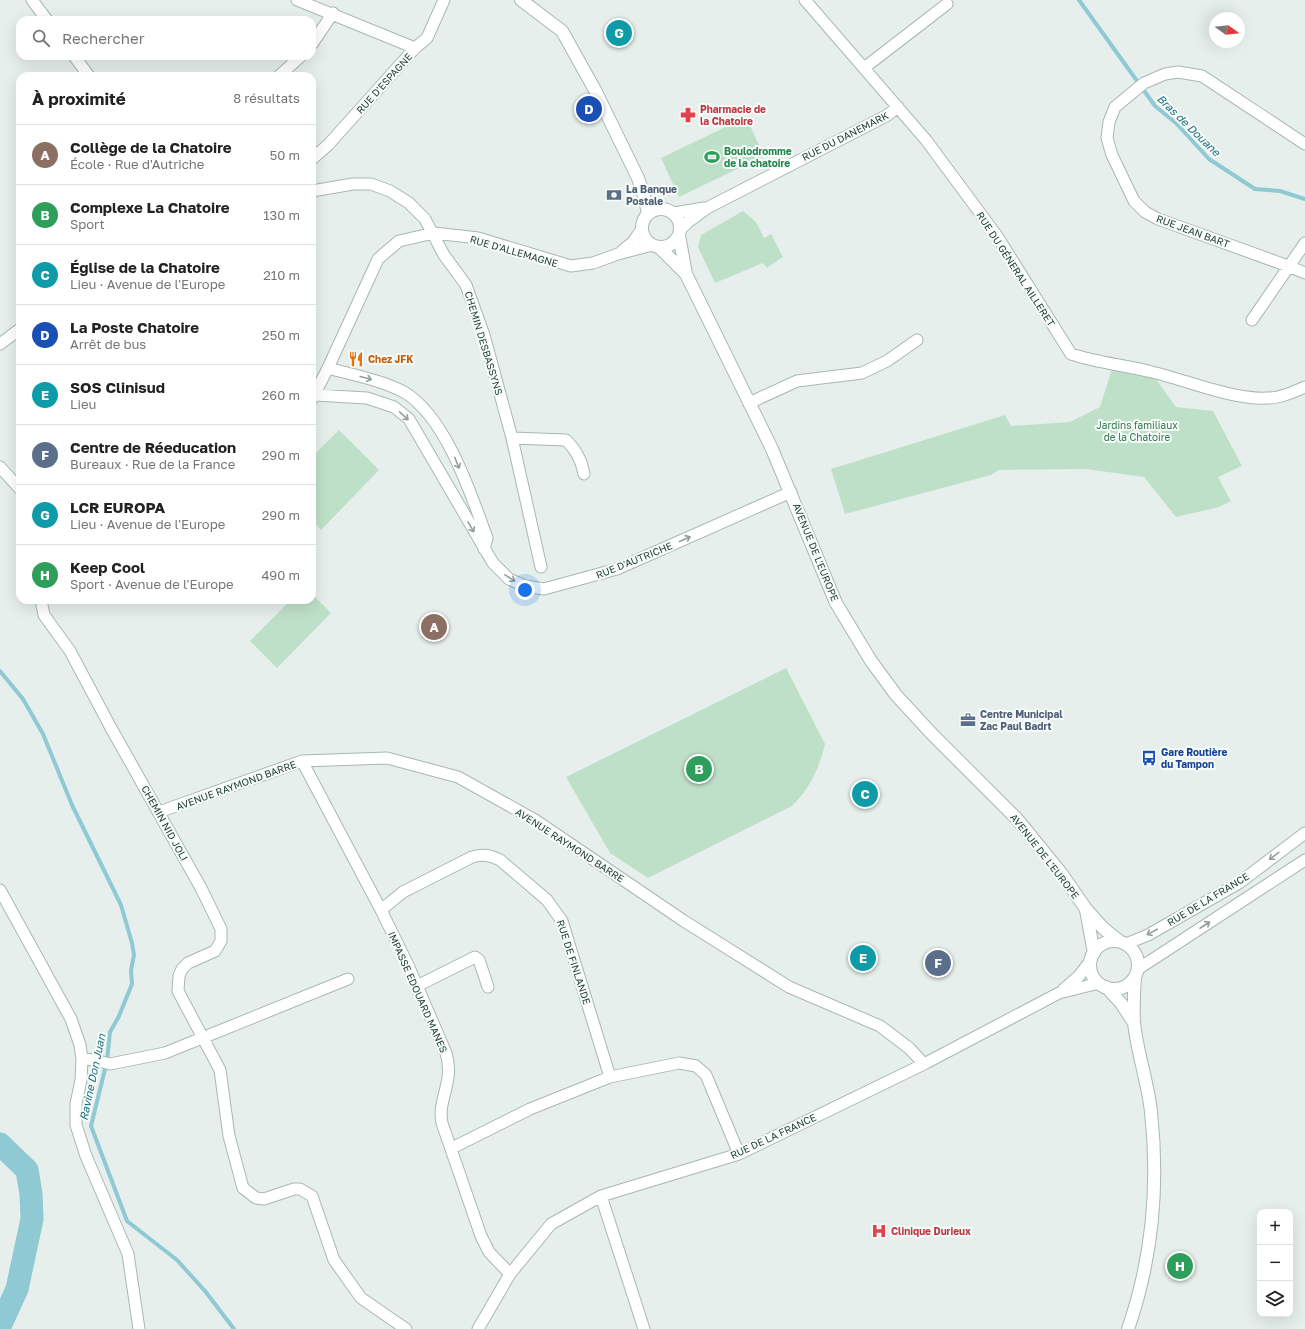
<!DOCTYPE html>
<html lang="fr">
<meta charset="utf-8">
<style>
body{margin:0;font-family:"Golos Text",sans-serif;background:#f2f2f2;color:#222}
.controls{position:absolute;right:12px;bottom:12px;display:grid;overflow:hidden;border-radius:8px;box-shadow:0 4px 16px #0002}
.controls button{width:36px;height:36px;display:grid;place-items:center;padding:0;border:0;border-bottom:1px solid #e0e0e0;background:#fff;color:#222;font:20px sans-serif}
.compass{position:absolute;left:1209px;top:12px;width:36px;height:36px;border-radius:50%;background:#fff;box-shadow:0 4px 16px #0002;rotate:105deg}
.you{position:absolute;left:525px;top:590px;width:14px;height:14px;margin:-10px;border:3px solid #fff;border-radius:50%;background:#1a73e8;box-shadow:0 0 0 6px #1a73e833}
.badge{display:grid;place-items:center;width:26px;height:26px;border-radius:50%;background:#1a73e8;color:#fff;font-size:13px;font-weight:700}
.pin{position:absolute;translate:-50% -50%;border:2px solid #fff;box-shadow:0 1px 4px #0006}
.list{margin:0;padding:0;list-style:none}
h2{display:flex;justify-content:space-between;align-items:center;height:52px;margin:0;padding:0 16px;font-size:17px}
h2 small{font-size:13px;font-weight:400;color:#767676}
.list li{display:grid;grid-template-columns:26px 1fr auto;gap:12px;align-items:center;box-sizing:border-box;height:60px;padding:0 16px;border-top:1px solid #e0e0e0}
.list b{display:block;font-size:15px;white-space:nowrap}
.list p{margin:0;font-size:13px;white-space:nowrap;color:#767676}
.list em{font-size:13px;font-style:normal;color:#767676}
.icon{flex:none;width:22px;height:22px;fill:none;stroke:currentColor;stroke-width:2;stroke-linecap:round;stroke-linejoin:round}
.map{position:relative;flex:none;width:1305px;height:1329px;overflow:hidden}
.search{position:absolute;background:#fff;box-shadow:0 4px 16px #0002;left:16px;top:16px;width:300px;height:44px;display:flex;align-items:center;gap:10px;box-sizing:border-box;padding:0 14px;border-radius:12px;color:#767676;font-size:15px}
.panel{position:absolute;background:#fff;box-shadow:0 4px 16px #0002;left:16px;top:72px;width:300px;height:532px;border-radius:12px}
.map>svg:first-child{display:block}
.green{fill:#bfe0c8}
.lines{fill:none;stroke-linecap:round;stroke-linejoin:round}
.stream{stroke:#8ec9d4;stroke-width:4}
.river{stroke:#8ec9d4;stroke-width:23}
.minor-casing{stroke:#a8b8b2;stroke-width:13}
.tertiary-casing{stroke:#a8b8b2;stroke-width:14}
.minor{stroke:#fff;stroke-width:11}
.tertiary{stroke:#fff;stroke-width:12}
.oneway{stroke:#92a09c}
.labels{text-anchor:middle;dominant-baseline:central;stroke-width:4;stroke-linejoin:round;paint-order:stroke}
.street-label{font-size:10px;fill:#24423a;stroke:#f7fbf9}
.health-label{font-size:10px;font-weight:bold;fill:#be3a42;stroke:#f7fbf9;text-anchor:start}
.leisure-label{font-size:10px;font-weight:bold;fill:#27864d;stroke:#f7fbf9;text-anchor:start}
.service-label{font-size:10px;font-weight:bold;fill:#4e5e75;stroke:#f7fbf9;text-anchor:start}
.food-label{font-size:10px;font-weight:bold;fill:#c56008;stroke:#f7fbf9;text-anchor:start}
.park-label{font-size:10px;fill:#2d7a4b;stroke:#f7fbf9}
.transit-label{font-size:10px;font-weight:bold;fill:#164399;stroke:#f7fbf9;text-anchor:start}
.water-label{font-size:11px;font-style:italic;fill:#1c6f80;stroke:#f7fbf9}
</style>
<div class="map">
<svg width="1305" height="1329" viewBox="0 0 1305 1329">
<rect width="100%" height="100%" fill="#e6efeb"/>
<path class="green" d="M746,117l18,39 -85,41 -18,-39z
M743,211l13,11 8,16 7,-4 12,23 -16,11 -4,-5 -48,20 -17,-36 3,-12z
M1112,369l41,6 23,32 37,4 29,55 -24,11 13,24 -12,6 -43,10 -32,-40 -58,-8 -87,1 -8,5 -146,39 -14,-45 174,-54 6,11 59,-4 30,-15z
M339,430l40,40 -58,60 -9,-10v-63z
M312,594l19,19 -54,55 -27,-27 41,-41h21z
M786,668l39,76c-6,25 -15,44 -33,62l-144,72 -38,-25 -44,-76z"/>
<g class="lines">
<path class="stream" d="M1079,0l76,106 21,17 33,36 46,30 25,2 25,8
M0,671l23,28 20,35 29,71 49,100 11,38 2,12 -3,15 1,14 -13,32 -9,16 -3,29 -16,65 36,95 50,39 28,31 29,38"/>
<path class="river" d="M0,1144l27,26 4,24 1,25 -15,70 -17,37"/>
<g class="minor-casing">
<path id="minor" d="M32,0l15,20
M297,0l118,48
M805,0l121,140 71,96 74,118c27,9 54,11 81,18 34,8 81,28 115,26 14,0 26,-6 38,-11
M312,44l21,-31
M74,56l15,20
M864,68l83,-64
M279,76l22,-20
M1305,144l-103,-68 -24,-4 -13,2 -21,9 -29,24 -6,15 -2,16 5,17 22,46 11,11 13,7 130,47 17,7
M312,159l16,-14 87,-97 12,-10 17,-38
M312,191l41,-7h18l19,7 19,12 16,16 19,36 22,30 18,50 28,103 29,129
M674,213l30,-5
M680,230l8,-8 19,-14 179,-92 12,-9
M622,251l11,-9 9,-13
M1252,320l53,-77
M0,344l20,-15
M328,368c25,7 53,12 76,24 42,25 67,102 83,146l-3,11
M314,395l53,3 27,9 15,12 84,144 16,16 16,7 19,3 73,-20 174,-77
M312,399l16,-31 50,-109 21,-18 35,-8 44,5 93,28 22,-3 25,-9 34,-9
M749,403l48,-22 65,-8 25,-12 30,-21
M512,438l54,2c10,10 15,19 18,34
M0,467l20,22
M41,600l3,15 26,36 41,77 90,160 20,41v12l-6,10 -27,12 -6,6 -3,7 -1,15 42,79 9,66 14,52 13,10 8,1 30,-10h6l12,7 22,64 27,38 45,31
M302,761l79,149 27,55 38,88c9,29 -9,46 -4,70l39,113 8,16 21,22
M159,812l143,-51 85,-3 71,19 77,43 149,101 105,66 91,39 29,22 15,16
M0,890l71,129 9,26 2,14 -1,21 -5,24v21l10,31 42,98 11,75
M381,910l22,-18 69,-35c11,-3 18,-2 28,3l47,40 15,21 48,156
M1126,944l22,-9 91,-52 66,-50
M1138,969l167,-109
M417,986l58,-29 4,3 9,27
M1063,990l16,-14 12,-16
M82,1059l13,1 15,4 55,-11 183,-74
M452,1148l78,-39 80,-32 69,-14 17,3 10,9 33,79
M601,1196l43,133
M478,1329l32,-55 41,-50 50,-28 138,-42 185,-90 135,-71 40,-10"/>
</g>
<g class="tertiary-casing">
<path id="tertiary" d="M521,0l41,31 33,59 43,88 6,18 4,17
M642 228a19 19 0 1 1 38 0a19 19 0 1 1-38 0Z
M679,235l7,39 86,175 64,154 35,58 25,34 35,38 87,87 43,53 25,36 17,19 16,13
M659,247l27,27
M1086,910l8,43
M1090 965a24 24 0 1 1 48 0a24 24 0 1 1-48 0Z
M1106,987l15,16 13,20
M1128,1329c24,-69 31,-144 23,-217 -3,-30 -14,-59 -17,-90 -1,-15 0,-30 1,-45"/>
</g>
<use href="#minor" class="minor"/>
<use href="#tertiary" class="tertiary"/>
</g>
<defs><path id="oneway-shaft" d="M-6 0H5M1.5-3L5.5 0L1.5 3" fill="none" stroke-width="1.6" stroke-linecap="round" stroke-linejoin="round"/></defs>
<g class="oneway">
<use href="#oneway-shaft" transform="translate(366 378) rotate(15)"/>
<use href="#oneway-shaft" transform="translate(404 416) rotate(43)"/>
<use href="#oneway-shaft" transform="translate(457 463) rotate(68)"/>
<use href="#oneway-shaft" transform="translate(471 527) rotate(60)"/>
<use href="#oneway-shaft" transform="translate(685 539) rotate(-24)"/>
<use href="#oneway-shaft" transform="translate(510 578) rotate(32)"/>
<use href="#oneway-shaft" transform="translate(1274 856) rotate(143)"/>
<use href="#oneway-shaft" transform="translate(1205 925) rotate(-33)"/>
<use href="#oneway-shaft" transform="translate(1152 932) rotate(152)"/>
</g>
<defs>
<g id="pharmacy-bare" transform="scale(1.2)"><path d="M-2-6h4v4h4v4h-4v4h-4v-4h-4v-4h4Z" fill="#e0444e" stroke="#f7fbf9" stroke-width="2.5" paint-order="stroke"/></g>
<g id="stadium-bare" transform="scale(1.2)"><path d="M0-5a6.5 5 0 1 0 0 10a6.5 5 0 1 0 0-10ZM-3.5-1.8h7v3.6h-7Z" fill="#2e9e5b" stroke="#f7fbf9" stroke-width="2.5" paint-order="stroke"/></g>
<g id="bank-bare" transform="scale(1.2)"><path d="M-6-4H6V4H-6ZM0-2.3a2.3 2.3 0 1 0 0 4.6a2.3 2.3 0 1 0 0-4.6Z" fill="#5c6f8a" stroke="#f7fbf9" stroke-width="2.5" paint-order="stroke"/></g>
<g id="restaurant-bare" transform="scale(1.2)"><path d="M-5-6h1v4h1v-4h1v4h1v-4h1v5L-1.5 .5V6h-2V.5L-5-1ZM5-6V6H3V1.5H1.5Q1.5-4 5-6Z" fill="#e8710a" stroke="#f7fbf9" stroke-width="2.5" paint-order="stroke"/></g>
<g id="office-bare" transform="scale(1.2)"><path d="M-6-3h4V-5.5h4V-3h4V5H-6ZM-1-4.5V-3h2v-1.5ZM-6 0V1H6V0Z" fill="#5c6f8a" stroke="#f7fbf9" stroke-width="2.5" paint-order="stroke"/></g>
<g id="bus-bare" transform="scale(1.2)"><path d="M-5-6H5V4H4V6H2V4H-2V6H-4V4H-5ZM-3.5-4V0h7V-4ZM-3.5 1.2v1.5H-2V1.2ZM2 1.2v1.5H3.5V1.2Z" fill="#1a4fb4" stroke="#f7fbf9" stroke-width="2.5" paint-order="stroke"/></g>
<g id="hospital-bare" transform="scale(1.2)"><path d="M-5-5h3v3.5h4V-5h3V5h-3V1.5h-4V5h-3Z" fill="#e0444e" stroke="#f7fbf9" stroke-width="2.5" paint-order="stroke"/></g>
</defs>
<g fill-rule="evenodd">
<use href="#pharmacy-bare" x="688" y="115"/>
<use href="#stadium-bare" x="712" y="157"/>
<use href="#bank-bare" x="614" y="195"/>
<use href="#restaurant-bare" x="356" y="359"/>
<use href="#office-bare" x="968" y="720"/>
<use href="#bus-bare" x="1149" y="758"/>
<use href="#hospital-bare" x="879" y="1231"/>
</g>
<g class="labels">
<g class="street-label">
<text transform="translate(384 83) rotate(-48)">RUE D'ESPAGNE</text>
<text transform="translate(845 136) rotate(-27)">RUE DU DANEMARK</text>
<text transform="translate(1193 231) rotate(20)">RUE JEAN BART</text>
<text transform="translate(514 251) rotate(16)">RUE D'ALLEMAGNE</text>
<text transform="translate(1016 269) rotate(57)">RUE DU GÉNERAL AILLERET</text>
<text transform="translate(484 343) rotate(73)">CHEMIN DESBASSYNS</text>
<text transform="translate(816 552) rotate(68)">AVENUE DE L'EUROPE</text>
<text transform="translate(634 560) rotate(-22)">RUE D'AUTRICHE</text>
<text transform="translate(236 785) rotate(-20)">AVENUE RAYMOND BARRE</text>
<text transform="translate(165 823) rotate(61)">CHEMIN NID JOLI</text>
<text transform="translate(570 845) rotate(33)">AVENUE RAYMOND BARRE</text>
<text transform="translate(1045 856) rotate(52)">AVENUE DE L'EUROPE</text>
<text transform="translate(1208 899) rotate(-31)">RUE DE LA FRANCE</text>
<text transform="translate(574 962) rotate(72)">RUE DE FINLANDE</text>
<text transform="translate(418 992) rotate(66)">IMPASSE EDOUARD MANES</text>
<text transform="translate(773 1136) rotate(-25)">RUE DE LA FRANCE</text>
</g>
<g class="health-label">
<text x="700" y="109">Pharmacie de<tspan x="700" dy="12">la Chatoire</tspan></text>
<text x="891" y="1231">Clinique Durieux</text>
</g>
<g class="leisure-label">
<text x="724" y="151">Boulodromme<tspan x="724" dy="12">de la chatoire</tspan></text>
</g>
<g class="service-label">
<text x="626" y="189">La Banque<tspan x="626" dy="12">Postale</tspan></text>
<text x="980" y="714">Centre Municipal<tspan x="980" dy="12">Zac Paul Badrt</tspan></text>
</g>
<g class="food-label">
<text x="368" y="359">Chez JFK</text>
</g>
<g class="park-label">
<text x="1137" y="425">Jardins familiaux<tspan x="1137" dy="12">de la Chatoire</tspan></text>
</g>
<g class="transit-label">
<text x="1161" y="752">Gare Routière<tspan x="1161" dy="12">du Tampon</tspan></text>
</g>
<g class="water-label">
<text transform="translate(1189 125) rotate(44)">Bras de Douane</text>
<text transform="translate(92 1077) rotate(-78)">Ravine Don Juan</text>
</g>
</g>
</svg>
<div class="controls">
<button>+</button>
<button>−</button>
<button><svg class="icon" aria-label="layers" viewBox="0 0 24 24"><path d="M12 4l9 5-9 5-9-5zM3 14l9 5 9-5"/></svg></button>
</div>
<svg class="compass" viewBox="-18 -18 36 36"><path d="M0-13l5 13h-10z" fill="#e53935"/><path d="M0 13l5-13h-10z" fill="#767676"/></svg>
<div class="you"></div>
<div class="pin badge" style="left:434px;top:627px;background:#8d6e63">A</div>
<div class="pin badge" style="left:699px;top:769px;background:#2e9e5b">B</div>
<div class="pin badge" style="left:865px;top:794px;background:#0f9aa8">C</div>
<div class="pin badge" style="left:589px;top:109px;background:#1a4fb4">D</div>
<div class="pin badge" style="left:863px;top:958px;background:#0f9aa8">E</div>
<div class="pin badge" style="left:938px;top:963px;background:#5c6f8a">F</div>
<div class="pin badge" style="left:619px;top:33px;background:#0f9aa8">G</div>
<div class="pin badge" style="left:1180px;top:1266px;background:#2e9e5b">H</div>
<div class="search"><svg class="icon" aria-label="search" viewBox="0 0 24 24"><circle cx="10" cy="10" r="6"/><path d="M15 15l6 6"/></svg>Rechercher</div>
<section class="panel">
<h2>À proximité<small>8 résultats</small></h2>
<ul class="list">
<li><span class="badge" style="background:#8d6e63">A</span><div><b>Collège de la Chatoire</b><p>École · Rue d'Autriche</p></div><em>50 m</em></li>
<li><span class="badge" style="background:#2e9e5b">B</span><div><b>Complexe La Chatoire</b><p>Sport</p></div><em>130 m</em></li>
<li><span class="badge" style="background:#0f9aa8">C</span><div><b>Église de la Chatoire</b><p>Lieu · Avenue de l'Europe</p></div><em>210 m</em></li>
<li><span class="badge" style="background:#1a4fb4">D</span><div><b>La Poste Chatoire</b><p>Arrêt de bus</p></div><em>250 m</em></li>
<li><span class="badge" style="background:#0f9aa8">E</span><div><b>SOS Clinisud</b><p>Lieu</p></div><em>260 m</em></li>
<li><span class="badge" style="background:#5c6f8a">F</span><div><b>Centre de Réeducation</b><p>Bureaux · Rue de la France</p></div><em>290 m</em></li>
<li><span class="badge" style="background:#0f9aa8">G</span><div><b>LCR EUROPA</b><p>Lieu · Avenue de l'Europe</p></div><em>290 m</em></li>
<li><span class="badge" style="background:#2e9e5b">H</span><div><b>Keep Cool</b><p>Sport · Avenue de l'Europe</p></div><em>490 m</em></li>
</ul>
</section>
</div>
